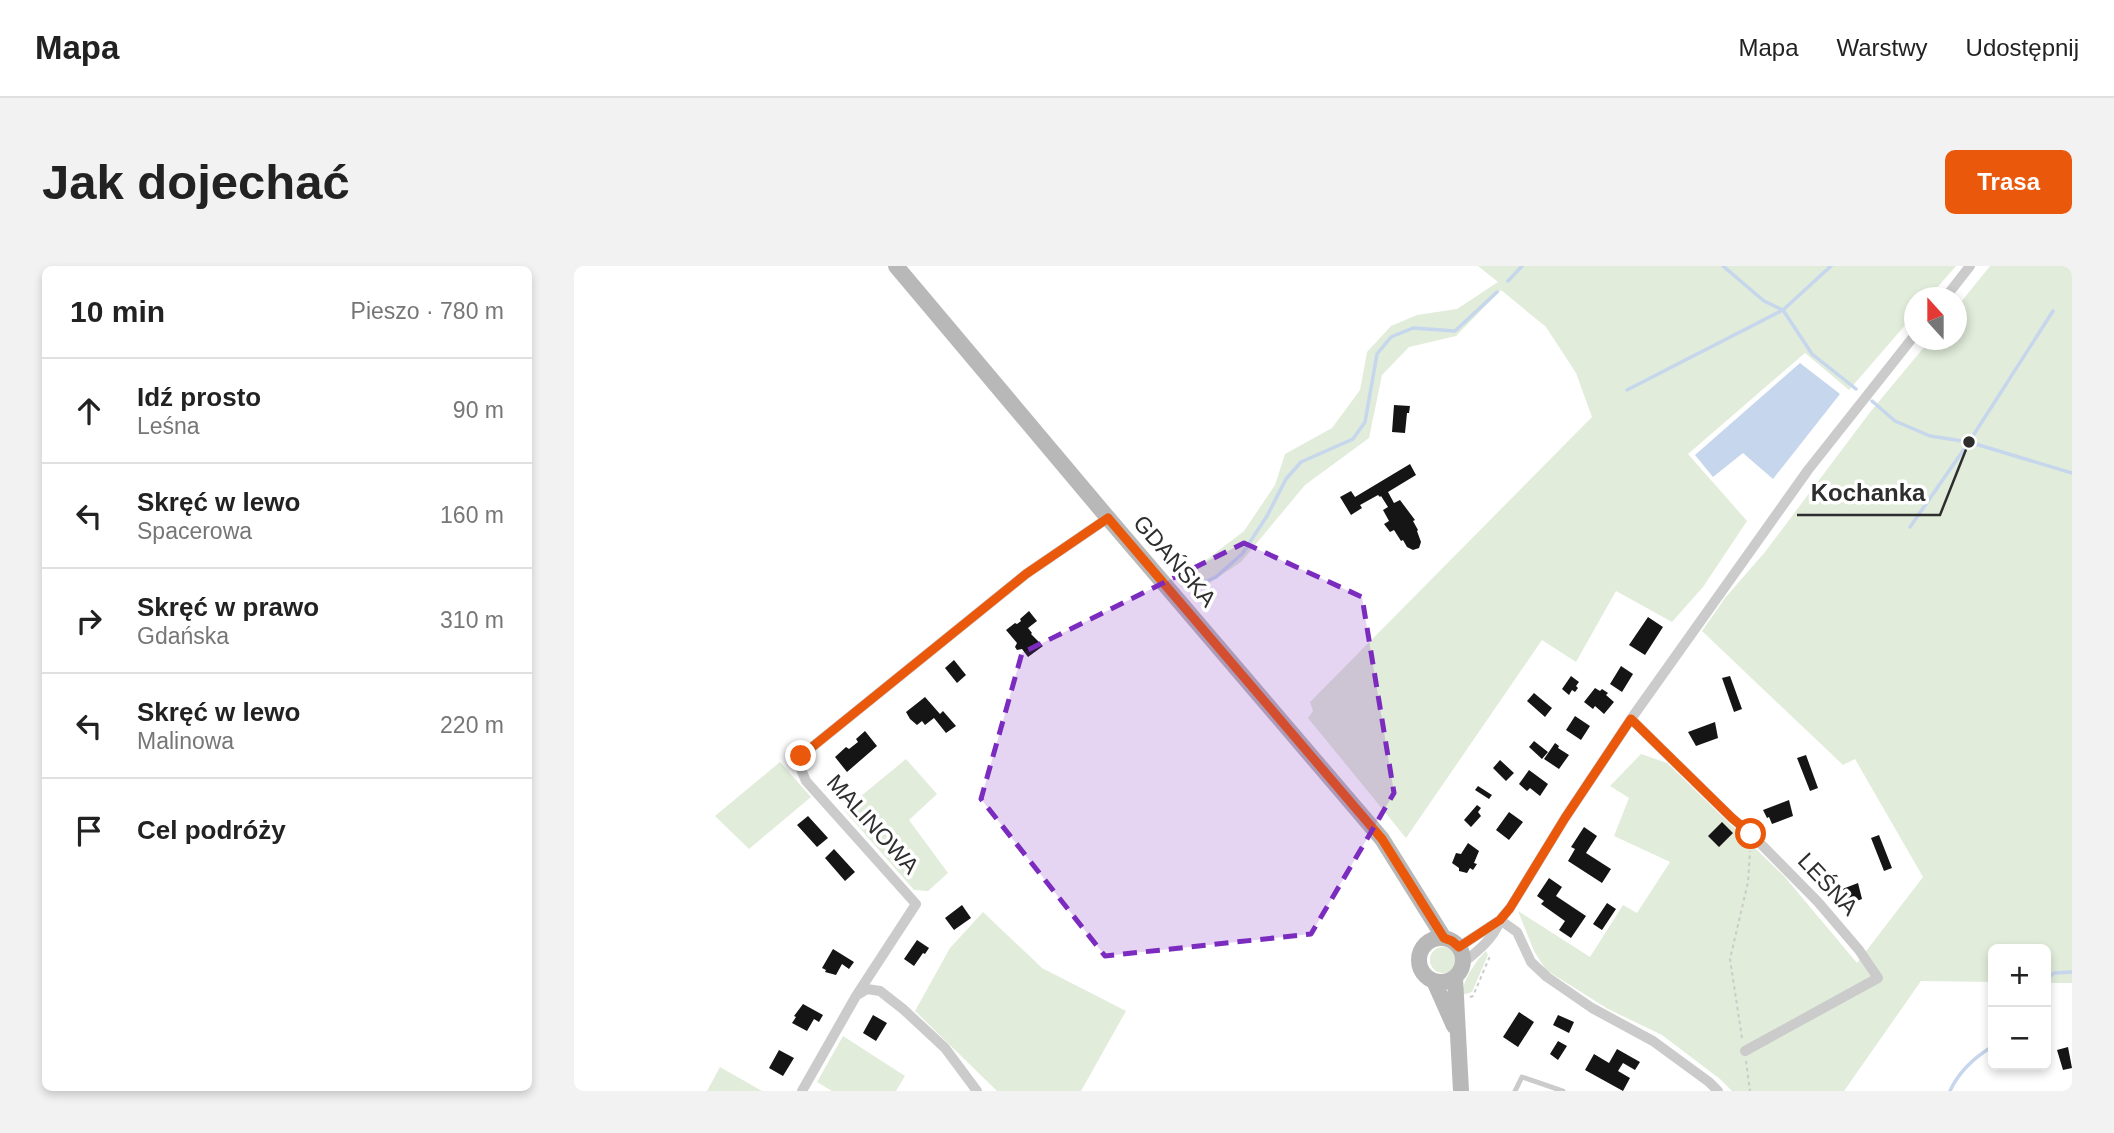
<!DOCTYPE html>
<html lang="pl">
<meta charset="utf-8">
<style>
body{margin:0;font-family:Arial,sans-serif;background:#f2f2f2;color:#222}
.controls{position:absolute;right:21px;bottom:21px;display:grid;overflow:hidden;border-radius:10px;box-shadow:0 4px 10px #0003}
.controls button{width:63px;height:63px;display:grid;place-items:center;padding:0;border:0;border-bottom:2px solid #e0e0e0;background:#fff;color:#222;font:35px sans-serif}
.compass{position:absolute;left:1330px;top:21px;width:63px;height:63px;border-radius:50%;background:#fff;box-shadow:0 4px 10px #0003;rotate:339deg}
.stop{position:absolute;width:21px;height:21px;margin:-16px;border:5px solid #ea580c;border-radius:50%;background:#fff}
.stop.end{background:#ea580c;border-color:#fff;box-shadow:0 2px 7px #0008}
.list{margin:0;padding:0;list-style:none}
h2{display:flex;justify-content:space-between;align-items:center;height:91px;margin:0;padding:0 28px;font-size:30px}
h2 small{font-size:23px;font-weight:400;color:#767676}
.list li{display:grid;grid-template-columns:46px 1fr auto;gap:21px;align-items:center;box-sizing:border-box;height:105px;padding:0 28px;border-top:2px solid #e0e0e0}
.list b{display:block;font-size:26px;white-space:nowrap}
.list p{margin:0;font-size:23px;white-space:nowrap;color:#767676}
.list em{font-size:23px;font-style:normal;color:#767676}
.icon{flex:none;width:38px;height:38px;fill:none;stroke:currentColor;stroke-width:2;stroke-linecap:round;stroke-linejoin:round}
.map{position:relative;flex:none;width:1498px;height:825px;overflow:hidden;border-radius:10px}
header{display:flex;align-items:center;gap:42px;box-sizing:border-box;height:98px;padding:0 35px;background:#fff;border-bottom:2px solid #e0e0e0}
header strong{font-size:33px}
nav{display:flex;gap:38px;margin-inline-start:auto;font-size:24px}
.intro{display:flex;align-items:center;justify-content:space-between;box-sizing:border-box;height:168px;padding:0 42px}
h1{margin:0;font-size:49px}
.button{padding:18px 32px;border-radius:10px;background:#ea580c;color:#fff;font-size:24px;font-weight:700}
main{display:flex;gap:42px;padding:0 42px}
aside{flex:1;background:#fff;border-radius:10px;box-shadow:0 4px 10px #0003}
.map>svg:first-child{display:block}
.green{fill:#e1ecda}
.water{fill:#c5d6ed}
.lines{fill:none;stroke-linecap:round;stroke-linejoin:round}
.stream{stroke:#c5d6ed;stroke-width:3.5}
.building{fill:#151515}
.path{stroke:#cbcbcb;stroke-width:2;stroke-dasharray:3.5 3.5;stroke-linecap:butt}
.lane{stroke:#cbcbcb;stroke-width:5}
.street{stroke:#cbcbcb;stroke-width:10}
.secondary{stroke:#b8b8b8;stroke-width:16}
.route{stroke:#ea580c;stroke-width:9}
.marked{fill:#7b2cbf;fill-opacity:0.2;stroke:#7b2cbf;stroke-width:5;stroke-dasharray:14 9;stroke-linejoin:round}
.labels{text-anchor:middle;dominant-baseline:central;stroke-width:7;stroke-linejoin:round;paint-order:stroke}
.street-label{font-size:23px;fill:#2e2e2e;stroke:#fff}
.leader{fill:none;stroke:#2e2e2e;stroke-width:2.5}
.callout-dot{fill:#2e2e2e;stroke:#fff;stroke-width:2.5}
.callout-label{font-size:24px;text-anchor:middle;font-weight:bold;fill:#2e2e2e;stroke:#fff;stroke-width:7;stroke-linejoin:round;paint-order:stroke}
</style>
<header>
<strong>Mapa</strong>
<nav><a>Mapa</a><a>Warstwy</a><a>Udostępnij</a></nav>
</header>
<div class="intro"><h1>Jak dojechać</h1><a class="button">Trasa</a></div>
<main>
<aside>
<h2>10 min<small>Pieszo · 780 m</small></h2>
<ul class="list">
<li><svg class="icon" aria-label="ahead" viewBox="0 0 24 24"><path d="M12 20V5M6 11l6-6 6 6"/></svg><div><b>Idź prosto</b><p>Leśna</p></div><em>90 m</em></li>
<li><svg class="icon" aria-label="left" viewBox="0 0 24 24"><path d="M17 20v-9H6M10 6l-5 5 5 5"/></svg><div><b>Skręć w lewo</b><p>Spacerowa</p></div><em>160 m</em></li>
<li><svg class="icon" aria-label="right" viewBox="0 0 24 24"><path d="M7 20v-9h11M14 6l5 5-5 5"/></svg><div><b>Skręć w prawo</b><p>Gdańska</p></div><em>310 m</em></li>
<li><svg class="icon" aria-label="left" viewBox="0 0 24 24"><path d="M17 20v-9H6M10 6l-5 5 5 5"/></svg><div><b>Skręć w lewo</b><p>Malinowa</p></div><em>220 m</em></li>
<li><svg class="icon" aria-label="arrive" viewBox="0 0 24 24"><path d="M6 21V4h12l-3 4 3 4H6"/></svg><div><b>Cel podróży</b></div></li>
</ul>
</aside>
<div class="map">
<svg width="1498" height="825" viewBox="0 0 1498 825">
<rect width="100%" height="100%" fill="#fff"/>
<path class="green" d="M904,0h478l-27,31 -15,1v17l-65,75 -44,-37 -117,101 59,67 -44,66 -31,35 -56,-31 -40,71 -34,-22 -136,198 -98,-120 5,-7 -3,-9 282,-285 -16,-44 -30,-46 -45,-37 -45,46 -47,11 -27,28 -13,63 -64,47 -64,77 -41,27 -11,-16 55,-42 31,-46 10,-31 47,-26 28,-38 7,-38 24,-26 26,-11 40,-6 41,-27z
M1416,0h82v717h-26v-34h-53v33l-72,-1 -77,110h-112l-12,-12 -58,-44 -54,-26 -62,-39 -12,-19 -16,-40 72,46 33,-52 14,8 33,-51 -56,-26 15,-38 -19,-12 31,-32 26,9 117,113 73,87 66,-86 -68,-118 -12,6 -141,-134 23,-33 40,-46 106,-141 59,-71h26l1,-33z
M332,493l31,35 -28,26 39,53 -20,18 -14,-1 -70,-80z
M206,496l31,35 -62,52 -34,-33z
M409,646l59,56 84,43 -45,80h-84l-82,-80 35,-63z
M856 694a13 13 0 1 1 26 0a13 13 0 1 1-26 0Z
M912,685l2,4 -16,37 -10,3c0,-13 14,-35 24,-44z
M269,770l62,40 -9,15h-64l-15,-9z
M146,801l42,24h-55z"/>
<path class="water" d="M1226,97l40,31 -67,85 -30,-26 -30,24 -18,-22z"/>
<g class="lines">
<path class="stream" d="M1149,0l41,35 19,9 29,44 44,35
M934,15l14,-15
M1053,124l156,-80 48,-44
M1298,135l23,20 35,15 39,6 103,31
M1336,261l59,-85 84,-131
M622,320l20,-9 26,-23 25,-38 19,-37 15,-17 52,-23 12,-17 12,-68 14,-17 22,-9 42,3 42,-39
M1472,714l8,-7 18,-1
M1376,825c9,-20 25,-34 43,-45"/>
</g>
<path class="building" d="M820,139l16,1 -1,7h-2l-2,20 -13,-1z
M836,198l6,11 -28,17 6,11 6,-3 15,20 -2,1 5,9 -1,1 4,11 -2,6 -6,2 -6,-3 -4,-7 -2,1 -7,-11 -4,2 -6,-8 5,-3 -6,-11 5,-3 -7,-11 -1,1 -2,-2 -18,10 2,3 -11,7 -11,-18 11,-6 4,6z
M455,345l8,10 -9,7 4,5 -1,1 12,12 -15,11 -6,-8 -5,1 -2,-3 2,-4 -11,-13 9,-7 2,1 4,-3 -1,-2z
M1074,351l15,10 -18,28 -16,-10z
M380,394l12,15 -9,8 -12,-15z
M1047,400l12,8 -11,18 -12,-8z
M997,410l8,6 -3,4 2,2 -3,4 -3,-2 -3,5 -7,-6z
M1156,410l12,33 -8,3 -12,-34z
M1021,422l5,3 2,-2 6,4 -2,2 8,7 -10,12 -9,-8 -2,3 -9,-7z
M960,427l18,15 -7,9 -18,-16z
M351,431l15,17 3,-3 13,15 -10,7 -12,-15 -9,7 -3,-4 -5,4 -7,-6 -4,-7z
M1001,450l15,10 -9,14 -15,-10z
M1141,456l3,16 -22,8 -8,-14z
M291,465l12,15 -30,26 -12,-15 11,-10 3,2 9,-7 -2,-3z
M960,475l14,11 -6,7 -13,-12z
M981,477l4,3 -1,2 11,7 -10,14 -15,-10z
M1232,489l12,33 -8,3 -13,-33z
M926,494l14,13 -8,8 -13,-13z
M955,504l19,14 -8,12 -10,-8 -3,3 -8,-7z
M904,520l14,9 -3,4 -14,-9z
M1215,534l4,16 -21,8 -3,-7 -2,1 -4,-8z
M903,539l4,3 -3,4 3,4 -10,11 -7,-7z
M935,546l14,10 -14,18 -13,-10z
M234,550l20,22 -11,9 -20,-22z
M1148,556l11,11 -14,14 -11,-11z
M1010,561l13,9 -11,17 25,16 -9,14 -34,-22 7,-12 -4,-2z
M1305,569l13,33 -8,3 -13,-33z
M894,577l11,8 -5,12 3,1 -4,6 -3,-2 -3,5 -8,-2v-3l-7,-5 4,-10 5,1z
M260,583l21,23 -10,9 -20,-23z
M975,612l13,9 -6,9 30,20 -15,22 -12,-8 6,-9 -24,-17 3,-3 -7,-5z
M1284,617l4,16 -22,8 -8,-14z
M1033,637l9,6 -14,21 -9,-6z
M388,639l9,13 -17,12 -9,-12z
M343,674l12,8 -4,6 -2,-1 -9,13 -10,-7z
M259,683l21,13 -5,7 -7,-5 -6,11 -11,-3 1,-2 -4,-2z
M229,738l20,11 -4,7 -5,-3 -7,12 -15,-8 4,-6 -2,-1z
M945,746l15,10 -16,25 -15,-10z
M299,749l14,8 -11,18 -13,-8z
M984,749l16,7 -5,11 -16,-8z
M984,775l9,5 -9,14 -8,-6z
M1494,781l4,21 -9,2 -6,-20z
M1043,783l23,13 -5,8 -12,-7 -5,8 12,7 -7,13 -38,-21 9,-16 15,9z
M205,784l15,8 -11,18 -14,-8z"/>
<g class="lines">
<path class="path" d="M896,731l3,-1 17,-40
M1168,772l-12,-79 18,-77 2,-31
M1172,795l4,30"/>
<path class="lane" d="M941,825l7,-14 41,14"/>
<path class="street" d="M1371,32l25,-32
M1057,453l101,99 19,16 67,68 41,48 19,28 -133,73
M926,654l17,12 14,30 16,15 45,31 61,33 56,41 9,9
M885,681l41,-27 10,-12 55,-90 66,-99 177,-249 106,-134
M889,697c16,-13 29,-23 37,-42
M285,728l8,-5 13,2 23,18 42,39 32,43
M228,825l54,-95 60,-92 -110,-123 -6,-14 1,-11 225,-182 82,-56"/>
<path class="secondary" d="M322,0l212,252 274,321 62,99
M845 694a22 22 0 1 1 44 0a22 22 0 1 1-44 0Z
M881,712l6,113
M860,715l20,45"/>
</g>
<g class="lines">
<path class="route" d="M227,490l225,-182 82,-56 274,321 62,99 8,3 7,6 41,-27 10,-12 55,-90 66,-99 101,99 19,16"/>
</g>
<path class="marked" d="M670,277l118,54 32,196 -83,141 -206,22 -124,-157 41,-146z"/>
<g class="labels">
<g class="street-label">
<text transform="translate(601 295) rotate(49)">GDAŃSKA</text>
<text transform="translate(299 558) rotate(48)">MALINOWA</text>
<text transform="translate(1254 618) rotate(47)">LEŚNA</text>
</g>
</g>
<path class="leader" d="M1395 176L1366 249H1223"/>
<circle class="callout-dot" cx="1395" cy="176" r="7"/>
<g class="callout-label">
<text x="1294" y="235">Kochanka</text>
</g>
</svg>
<div class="controls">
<button>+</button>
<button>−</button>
</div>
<svg class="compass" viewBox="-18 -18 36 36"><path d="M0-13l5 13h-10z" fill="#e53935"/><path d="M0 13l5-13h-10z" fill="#767676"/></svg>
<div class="stop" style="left:1177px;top:568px"></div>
<div class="stop end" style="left:227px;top:490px"></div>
</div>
</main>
